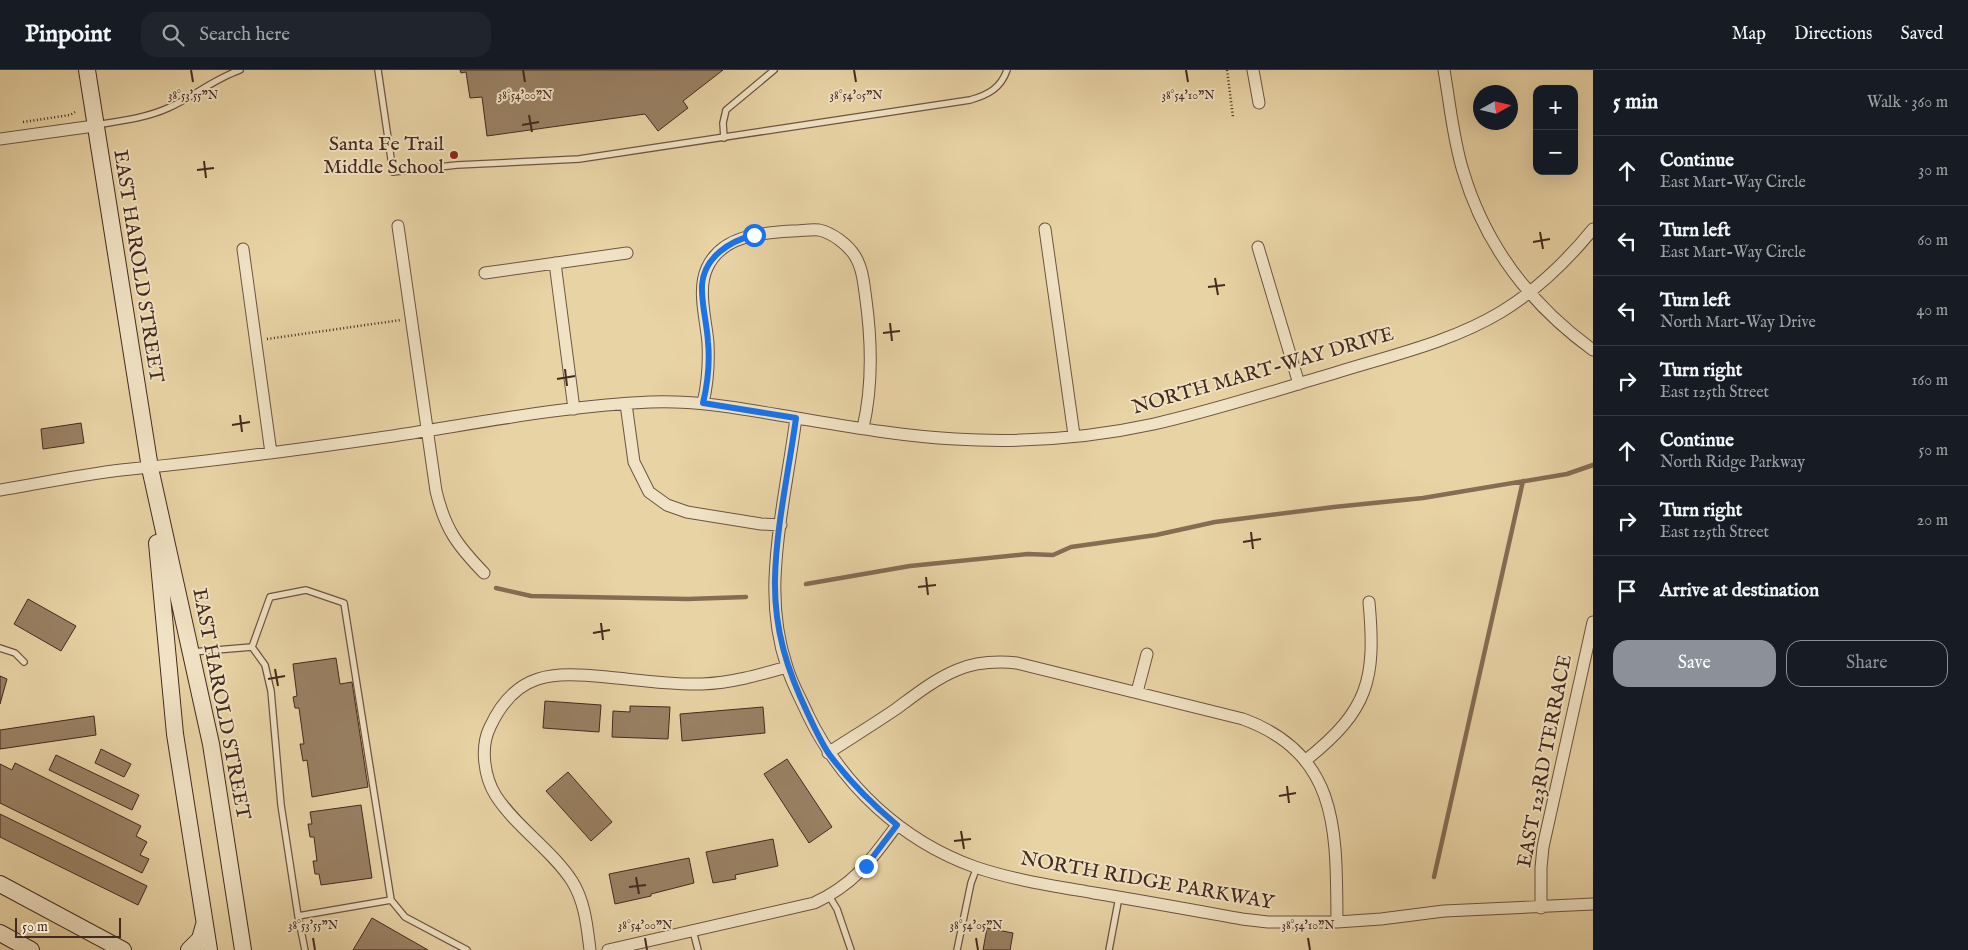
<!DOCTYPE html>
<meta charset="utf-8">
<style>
body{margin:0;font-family:"IM FELL English",serif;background:#20242c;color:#f1f3f6}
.controls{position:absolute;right:15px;top:15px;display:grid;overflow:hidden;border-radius:10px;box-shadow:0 5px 20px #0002}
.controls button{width:45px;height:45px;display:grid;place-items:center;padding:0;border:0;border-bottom:1px solid #363941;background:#171b24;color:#f1f3f6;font:25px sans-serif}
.compass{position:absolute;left:1473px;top:15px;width:45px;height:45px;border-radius:50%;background:#171b24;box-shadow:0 5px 20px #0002;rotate:82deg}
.scale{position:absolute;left:15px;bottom:12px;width:106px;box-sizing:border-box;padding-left:5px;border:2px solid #44291e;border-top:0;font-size:14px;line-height:18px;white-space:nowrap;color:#44291e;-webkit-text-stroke:4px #f0e2c4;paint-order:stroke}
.stop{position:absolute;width:15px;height:15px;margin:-11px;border:4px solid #1a73e8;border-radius:50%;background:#fff}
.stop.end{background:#1a73e8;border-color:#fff;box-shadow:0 1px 5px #0008}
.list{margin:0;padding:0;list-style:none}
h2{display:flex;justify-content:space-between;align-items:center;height:65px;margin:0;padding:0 20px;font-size:21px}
h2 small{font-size:16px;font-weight:400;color:#9ea1a6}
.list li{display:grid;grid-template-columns:32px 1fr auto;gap:15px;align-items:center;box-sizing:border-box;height:70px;padding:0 20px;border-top:1px solid #363941}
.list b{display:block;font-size:19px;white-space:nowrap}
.list p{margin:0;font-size:16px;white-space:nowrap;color:#9ea1a6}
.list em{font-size:16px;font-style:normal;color:#9ea1a6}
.actions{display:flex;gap:10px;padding:15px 20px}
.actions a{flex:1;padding:11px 0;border:1px solid #8c9099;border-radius:15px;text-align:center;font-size:18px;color:#8c9099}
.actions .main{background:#8c9099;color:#fff}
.icon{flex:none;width:28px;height:28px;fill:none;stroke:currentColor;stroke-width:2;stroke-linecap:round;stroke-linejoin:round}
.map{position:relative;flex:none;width:1593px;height:880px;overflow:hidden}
header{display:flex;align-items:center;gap:30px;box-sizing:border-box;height:70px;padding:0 25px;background:#171b24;border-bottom:1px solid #363941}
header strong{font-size:24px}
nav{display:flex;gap:28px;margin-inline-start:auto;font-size:18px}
.search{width:350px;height:45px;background:#20242c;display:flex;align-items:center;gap:12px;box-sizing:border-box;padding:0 18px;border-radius:15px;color:#9ea1a6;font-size:19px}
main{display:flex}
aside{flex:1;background:#171b24}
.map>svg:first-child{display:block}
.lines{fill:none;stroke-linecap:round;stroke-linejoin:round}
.stream{stroke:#856c53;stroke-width:4.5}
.building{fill:#998164;stroke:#44291e}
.service-casing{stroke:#6d5440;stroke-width:8}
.minor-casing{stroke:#6d5440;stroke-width:13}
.secondary-casing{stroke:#44291e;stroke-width:18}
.path{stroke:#44291e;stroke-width:2.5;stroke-dasharray:1 2.5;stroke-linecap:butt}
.service{stroke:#f0e2c4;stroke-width:5.5}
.minor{stroke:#f0e2c4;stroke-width:11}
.secondary{stroke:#f0e2c4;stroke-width:16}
.route{stroke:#1a73e8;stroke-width:6}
.ticks{fill:none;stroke:#44291e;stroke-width:2}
.poi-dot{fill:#8f2418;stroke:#f0e2c4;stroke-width:2}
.labels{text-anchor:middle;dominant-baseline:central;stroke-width:4;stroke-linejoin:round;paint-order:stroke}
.poi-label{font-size:20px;fill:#44291e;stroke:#f0e2c4;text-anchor:end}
.street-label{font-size:20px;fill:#44291e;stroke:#f0e2c4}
.ticks-label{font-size:12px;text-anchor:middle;fill:#44291e;stroke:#f0e2c4;stroke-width:4;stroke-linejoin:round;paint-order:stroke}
</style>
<header>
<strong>Pinpoint</strong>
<div class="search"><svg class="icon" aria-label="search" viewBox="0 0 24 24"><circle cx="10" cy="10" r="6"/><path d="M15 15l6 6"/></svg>Search here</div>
<nav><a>Map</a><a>Directions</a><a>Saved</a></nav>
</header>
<main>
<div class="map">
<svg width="1593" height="880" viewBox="0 0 1593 880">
<rect width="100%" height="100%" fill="#e8d3a5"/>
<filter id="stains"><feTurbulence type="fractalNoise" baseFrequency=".004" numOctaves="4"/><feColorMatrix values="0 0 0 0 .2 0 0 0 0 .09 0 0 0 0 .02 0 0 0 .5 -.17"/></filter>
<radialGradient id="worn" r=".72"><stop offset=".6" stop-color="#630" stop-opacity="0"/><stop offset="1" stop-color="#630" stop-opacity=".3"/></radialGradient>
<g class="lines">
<path class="stream" d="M806,514l104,-18 118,-12 25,1 18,-8 85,-12 59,-13 119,-15 89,-9 144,-24 26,-9
M496,518l35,8 157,3 58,-2
M1434,807l89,-396"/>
</g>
<path class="building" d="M460,0h263l-40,31 5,7 -30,23 -13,-17 -158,22 -5,-39 -12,1 -4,-26 -5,1z
M81,353l3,20 -41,6 -2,-20z
M28,529l48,27 -15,25 -47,-27z
M336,588l4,26 12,-2 16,105 -56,10 -5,-37 -4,1 -3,-17h4l-5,-36h-4l-2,-11 4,-1 -4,-32z
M0,606l7,3 -7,25z
M545,631l56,4 -2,27 -56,-4z
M630,636l40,1 -2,32 -56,-2 1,-26 17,1z
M763,637l2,26 -83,8 -2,-27z
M94,646l2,19 -96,14v-19z
M101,679l30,15 -7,13 -29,-14z
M56,685l83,40 -7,15 -83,-40z
M787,689l45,68 -23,16 -45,-69z
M15,693l126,63 -5,10 11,6 -7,13 9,4 -7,14 -142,-70v-39l12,6z
M568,702l44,50 -21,19 -45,-50z
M361,735l11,73 -51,7 -2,-11h-4l-2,-13h4l-3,-24h-4l-2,-13h4l-2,-12z
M0,744l147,72 -9,19 -138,-68z
M773,769l5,27 -43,9 1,4 -23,4 -7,-31z
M689,788l5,25 -43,11v2l-36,8 -6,-30z
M372,848l56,32h-75z
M987,858l26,5 -3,17h-27z"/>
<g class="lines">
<g class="service-casing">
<path id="service" d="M378,0l15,102 64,-7 122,-6 391,-59c18,-5 31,-12 37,-30
M96,55c24,-4 50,-7 72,-17 25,-11 46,-29 72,-38
M724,68l-1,-15 3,-13 48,-40
M252,577l13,18 6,26 10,114 17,111 93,-16
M0,578l15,5 9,9
M192,582l60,-5 18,-50 36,-7 38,13 47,297 14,17 62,33
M829,826l8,13 14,41
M298,846l7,34
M693,861l5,19
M957,880l14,-67 6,-16
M1109,880l10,-53"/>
</g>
<g class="minor-casing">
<path id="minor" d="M1253,0l6,33
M1444,0c6,34 9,69 19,101 22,74 68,134 130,179
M0,69l94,-13
M398,156l38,265c9,38 21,54 48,82
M1045,159l29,206
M1258,177l41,137
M243,179l28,204
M555,193l19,146
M485,203l142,-20
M703,333c5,-21 6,-39 5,-60 -2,-24 -11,-53 -1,-75 15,-33 54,-35 86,-37 8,0 18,-2 26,-1 14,3 29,15 36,26 8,13 9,30 11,44 6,44 7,85 -3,128
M626,334l8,58 15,30 18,13 20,7 74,12 20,1
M796,348c-7,53 -19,107 -21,161 -1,28 3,61 12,88 5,17 14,32 21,48 34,70 94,126 167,152 38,13 79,19 119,26 49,8 98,17 148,26l26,3h69l44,-3 63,-8 149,-7
M0,420c44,-7 88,-17 131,-21 83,-8 165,-19 248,-31 90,-13 180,-32 271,-36 48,-2 94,7 141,15 54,9 109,19 164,22 65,4 135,-1 199,-15 62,-14 123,-34 184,-52 55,-17 113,-30 163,-60 36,-22 65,-50 92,-83
M1137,622l10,-38
M828,683c23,-15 46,-29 68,-44 19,-14 39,-30 61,-39 19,-8 40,-9 60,-7l226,56c98,36 93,115 94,203
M1306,690c63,-50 70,-81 63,-158
M1541,838v-40l2,-21 50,-225
M590,880c-3,-24 -5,-48 -18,-69 -21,-32 -55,-53 -76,-85 -12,-19 -16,-49 -6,-69 26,-56 62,-55 117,-50 31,3 63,8 95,7 29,-1 57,-9 85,-17
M608,880l206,-47c41,-19 57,-43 83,-78"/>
</g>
<g class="secondary-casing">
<path id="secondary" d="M87,0l63,398 61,276 32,206
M157,473l18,191 34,216
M0,814l123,66
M0,863l31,17
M189,880l11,-11 4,-14"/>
</g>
<path class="path" d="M1227,0l6,47
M23,52l47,-7 5,-3
M267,269l134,-19"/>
<use href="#service" class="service"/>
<use href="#minor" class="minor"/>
<use href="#secondary" class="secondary"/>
</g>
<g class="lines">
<path class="route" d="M754,165c-24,6 -50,22 -52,50 -1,18 5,38 6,57 2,21 0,40 -5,61l93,15c-7,52 -20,109 -21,161 -1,50 12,91 33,135 6,13 13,28 21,40 20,27 43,50 68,71l-31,41"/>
</g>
<path class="ticks" d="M191,0l2,12M523,0l2,12M854,0l2,12M1186,0l2,12M529,45l3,17M522,55l17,-3M204,91l2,17M197,100l17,-2M1540,162l3,17M1533,172l17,-3M1215,208l3,17M1208,217l17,-2M890,253l2,18M883,263l17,-2M565,299l2,17M557,309l18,-3M240,345l2,17M232,355l18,-3M1251,462l2,17M1243,472l18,-3M926,507l2,18M918,517l18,-2M601,553l2,17M593,563l17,-3M275,599l3,17M268,609l17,-3M1287,716l2,17M1279,726l17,-3M961,761l3,18M954,771l17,-2M636,807l3,17M629,817l17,-2M313,868l2,12M645,868l2,12M976,868l2,12M1308,868l2,12"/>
<circle class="poi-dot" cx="454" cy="85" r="5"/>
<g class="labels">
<g class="poi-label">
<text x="444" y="74">Santa Fe Trail<tspan x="444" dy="23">Middle School</tspan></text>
</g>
<g class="street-label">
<text transform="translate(138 196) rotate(81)">EAST HAROLD STREET</text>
<text transform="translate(1263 301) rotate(-16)">NORTH MART-WAY DRIVE</text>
<text transform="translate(221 634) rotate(79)">EAST HAROLD STREET</text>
<text transform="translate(1545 691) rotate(-79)">EAST 123RD TERRACE</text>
<text transform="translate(1147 811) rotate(10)">NORTH RIDGE PARKWAY</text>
</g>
</g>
<g class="ticks-label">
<text x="193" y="29">38°53'55"N</text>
<text x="525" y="29">38°54'00"N</text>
<text x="856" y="29">38°54'05"N</text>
<text x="1188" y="29">38°54'10"N</text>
<text x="313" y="859">38°53'55"N</text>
<text x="645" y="859">38°54'00"N</text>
<text x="976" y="859">38°54'05"N</text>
<text x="1308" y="859">38°54'10"N</text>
</g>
<rect width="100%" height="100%" filter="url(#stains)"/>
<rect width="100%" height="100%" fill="url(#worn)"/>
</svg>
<div class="controls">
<button>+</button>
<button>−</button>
</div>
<svg class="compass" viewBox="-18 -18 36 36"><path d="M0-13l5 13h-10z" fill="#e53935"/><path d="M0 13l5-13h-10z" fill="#9ea1a6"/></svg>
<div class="scale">50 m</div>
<div class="stop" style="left:754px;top:165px"></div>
<div class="stop end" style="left:866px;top:796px"></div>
</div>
<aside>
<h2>5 min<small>Walk · 360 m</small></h2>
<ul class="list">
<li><svg class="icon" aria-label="ahead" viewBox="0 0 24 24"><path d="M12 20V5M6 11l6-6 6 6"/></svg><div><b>Continue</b><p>East Mart-Way Circle</p></div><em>30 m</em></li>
<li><svg class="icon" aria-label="left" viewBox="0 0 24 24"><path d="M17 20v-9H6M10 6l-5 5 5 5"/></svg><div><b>Turn left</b><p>East Mart-Way Circle</p></div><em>60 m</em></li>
<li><svg class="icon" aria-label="left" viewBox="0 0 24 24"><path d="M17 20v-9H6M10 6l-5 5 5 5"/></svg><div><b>Turn left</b><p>North Mart-Way Drive</p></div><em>40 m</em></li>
<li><svg class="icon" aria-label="right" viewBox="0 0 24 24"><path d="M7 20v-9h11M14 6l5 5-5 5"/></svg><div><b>Turn right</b><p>East 125th Street</p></div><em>160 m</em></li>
<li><svg class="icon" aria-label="ahead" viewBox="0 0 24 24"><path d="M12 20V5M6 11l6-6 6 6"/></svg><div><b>Continue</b><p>North Ridge Parkway</p></div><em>50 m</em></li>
<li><svg class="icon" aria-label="right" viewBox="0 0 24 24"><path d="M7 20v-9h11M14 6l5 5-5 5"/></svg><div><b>Turn right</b><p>East 125th Street</p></div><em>20 m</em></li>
<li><svg class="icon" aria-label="arrive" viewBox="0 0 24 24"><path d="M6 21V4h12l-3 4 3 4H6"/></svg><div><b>Arrive at destination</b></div></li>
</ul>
<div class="actions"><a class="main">Save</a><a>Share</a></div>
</aside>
</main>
